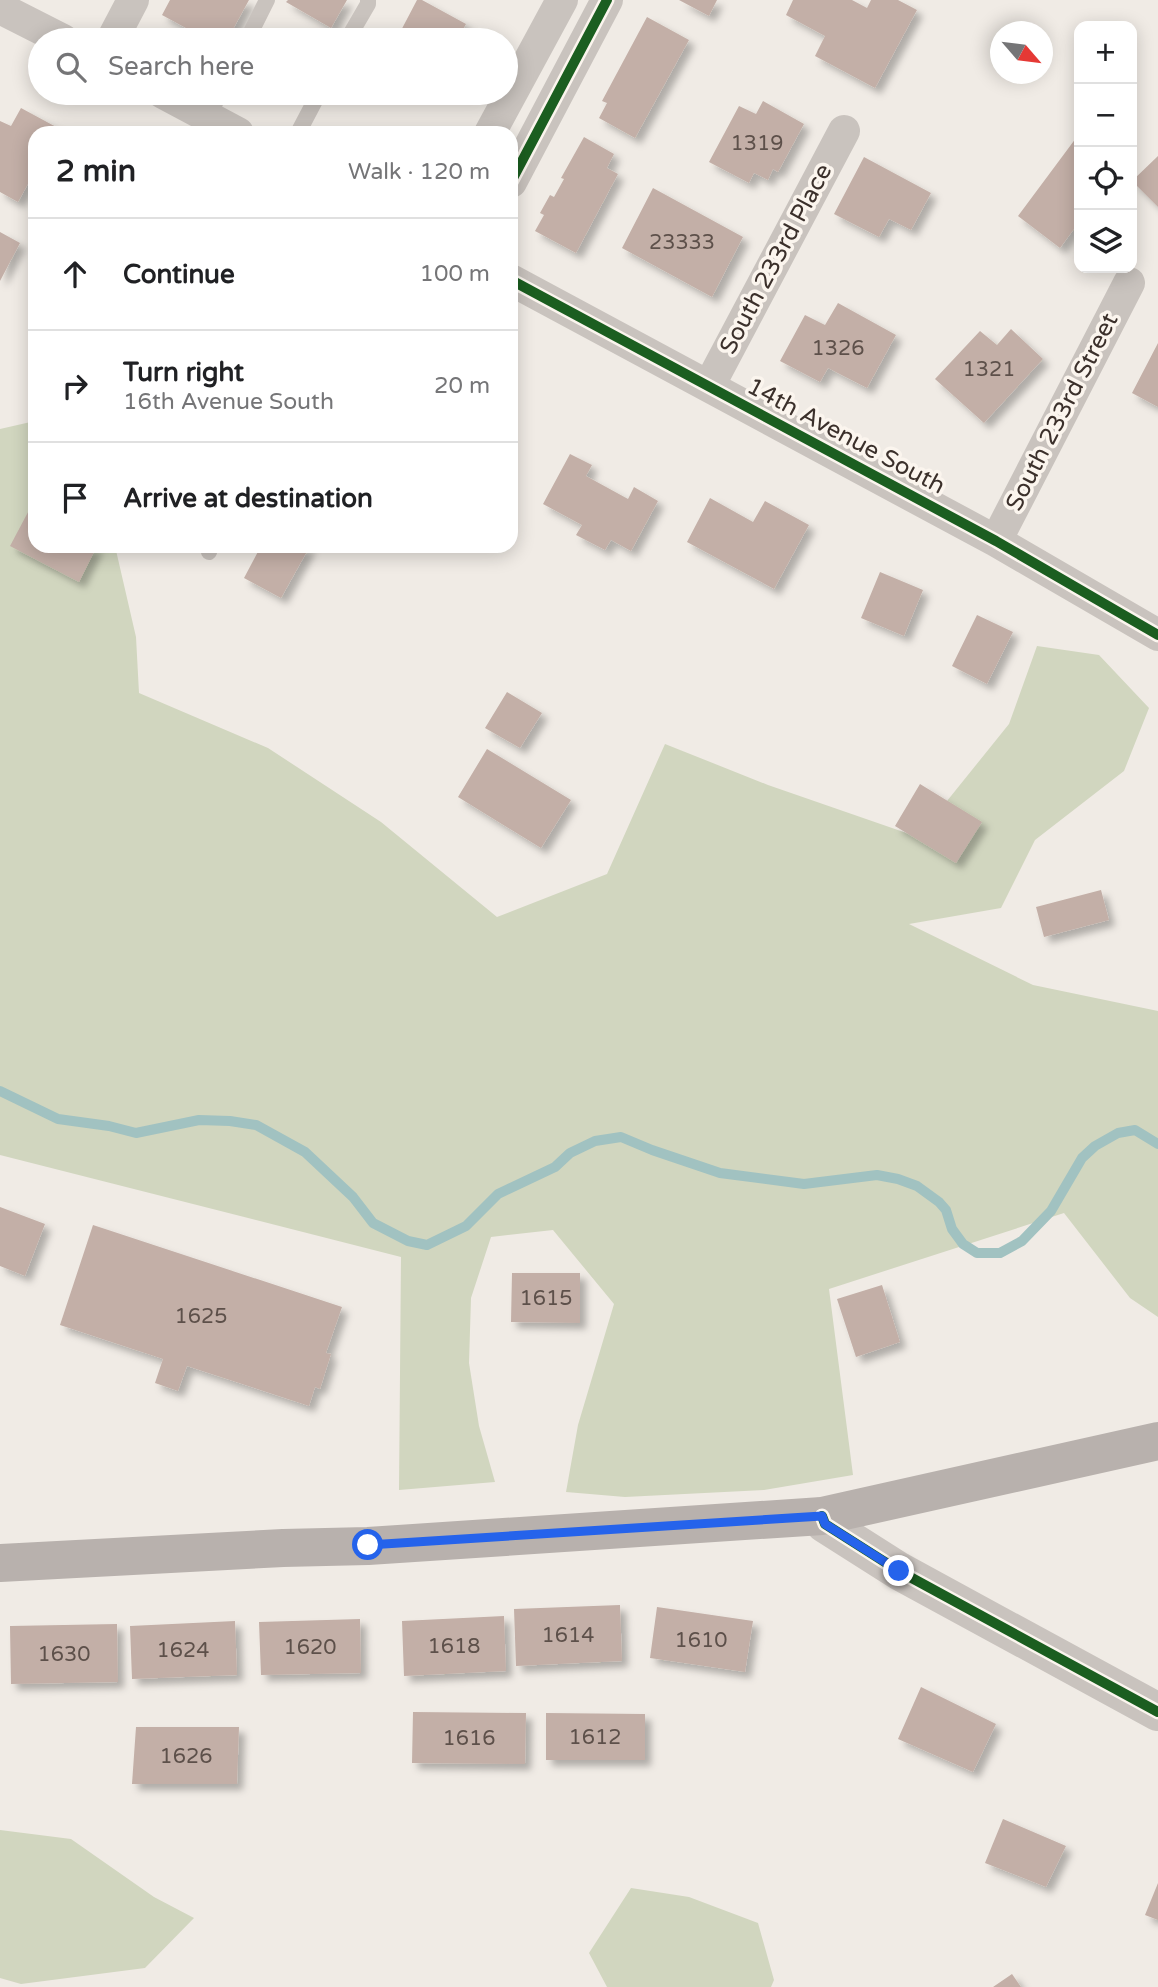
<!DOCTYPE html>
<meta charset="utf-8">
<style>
body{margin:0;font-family:"Varela Round",sans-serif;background:#f6f6f6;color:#202124}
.controls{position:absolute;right:21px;top:21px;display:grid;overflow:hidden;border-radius:14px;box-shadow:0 4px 18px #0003}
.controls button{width:63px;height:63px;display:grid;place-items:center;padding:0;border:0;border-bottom:2px solid #e0e0e0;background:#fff;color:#202124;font:35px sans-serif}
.compass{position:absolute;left:990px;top:21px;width:63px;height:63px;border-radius:50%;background:#fff;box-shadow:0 4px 18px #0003;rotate:118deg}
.stop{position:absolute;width:21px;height:21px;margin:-16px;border:5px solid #2563eb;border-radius:50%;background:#fff}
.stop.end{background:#2563eb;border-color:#fff;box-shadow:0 2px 7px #0008}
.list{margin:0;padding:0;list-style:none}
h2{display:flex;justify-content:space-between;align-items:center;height:91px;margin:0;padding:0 28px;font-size:30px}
h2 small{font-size:23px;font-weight:400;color:#757577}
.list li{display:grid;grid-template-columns:46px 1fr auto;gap:21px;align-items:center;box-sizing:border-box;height:112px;padding:0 28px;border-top:2px solid #e0e0e0}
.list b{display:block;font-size:26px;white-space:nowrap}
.list p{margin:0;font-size:23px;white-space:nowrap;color:#757577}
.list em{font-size:23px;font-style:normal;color:#757577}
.icon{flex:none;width:38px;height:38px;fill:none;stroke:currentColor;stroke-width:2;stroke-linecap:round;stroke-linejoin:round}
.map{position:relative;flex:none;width:1158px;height:1987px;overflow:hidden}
.search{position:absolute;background:#fff;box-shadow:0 4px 18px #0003;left:28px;top:28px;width:490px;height:77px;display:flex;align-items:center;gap:18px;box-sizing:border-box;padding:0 24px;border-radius:38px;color:#757577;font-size:26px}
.panel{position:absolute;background:#fff;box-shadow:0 4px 18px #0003;left:28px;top:126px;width:490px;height:427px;border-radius:21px}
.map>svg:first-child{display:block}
.green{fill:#d1d6bf}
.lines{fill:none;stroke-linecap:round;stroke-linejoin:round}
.stream{stroke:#a1c2c1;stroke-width:10}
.building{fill:#c3afa7;filter:url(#shadow)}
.service{stroke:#c9c3be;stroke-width:16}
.minor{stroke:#c9c3be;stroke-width:32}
.tertiary{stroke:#c9c3be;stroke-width:38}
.primary{stroke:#b8b1ad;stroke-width:38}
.cycleway-casing{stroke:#fbf5ee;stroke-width:15}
.cycleway{stroke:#1b5e20;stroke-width:10}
.route{stroke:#2563eb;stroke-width:9}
.labels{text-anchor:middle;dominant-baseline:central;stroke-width:7;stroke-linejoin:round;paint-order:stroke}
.number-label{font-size:21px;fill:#5d504a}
.street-label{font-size:24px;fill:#3b302b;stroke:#fbf5ee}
</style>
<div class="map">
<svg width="1158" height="1987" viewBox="0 0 1158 1987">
<defs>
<filter id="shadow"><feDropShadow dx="6" dy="6" stdDeviation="3.5" flood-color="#0004"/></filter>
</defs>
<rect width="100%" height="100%" fill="#f0ebe5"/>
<path class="green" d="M35,421v125h80l21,91 3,56 129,55 113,74 116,95 110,-43 58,-130 103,41 150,52 91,-113 28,-78 62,9 50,53 -25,63 -89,69 -34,68 -92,16 124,61 125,26v306l-28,-19 -66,-85 -235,76 24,186 -89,15 -139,7 -59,-5 12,-67 36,-121 -61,-74 -62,7 -20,61 -2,65 10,63 16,56 -96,8 2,-233 -401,-102v-726z
M0,1830l71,9 83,58 40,21 -49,50 -124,16 -21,-6z
M631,1888l58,9 69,26 16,57 -3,7h-164l-18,-34z"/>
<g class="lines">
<path class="stream" d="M0,1091l58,28 51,7 27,7 63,-13 31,1 26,4 49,27 48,45 20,26 35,18 19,4 39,-19 32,-32 57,-27 15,-14 25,-12 26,-4 31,13 68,23 84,11 73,-9 21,4 19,7 22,16 7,8 6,19 11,15 14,9h23l22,-12 29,-30 31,-53 13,-12 23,-13 17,-3 23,14"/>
</g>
<path class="building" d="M170,0h79l-22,40h-19l-46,-25z
M288,0h59l-16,28 -45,-26z
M417,0h5l44,24 -9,16h-61z
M679,0h38l-8,16z
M793,0h59l15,8 4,-8h27l19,10 -42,78 -60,-32 10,-20 -39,-21z
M647,17l42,23 -54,98 -36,-20 8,-15 -5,-2z
M763,101l41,23 -26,48 -5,-3 -5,11 -14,-7 -5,10 -40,-21 30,-56 17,8z
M21,108l37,20 -2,5h-21v38l-17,31 -18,-10v-71l11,5z
M1079,134v88l-19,26 -42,-32z
M584,137l30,17 -7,14 11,6 -42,79 -41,-22 9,-16 -4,-2 10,-18 4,2 10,-18 -3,-1z
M1158,156v51l-26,-26z
M864,157l67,36 -20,37 -22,-11 -10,18 -45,-23z
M653,188l90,49 -31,60 -90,-49z
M0,232l20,11 -20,38z
M838,303l58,32 -29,53 -39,-20 -8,14 -40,-21 25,-46 20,10z
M1011,329l32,30 -59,64 -49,-44 45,-48 17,14z
M1158,343v64l-26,-14z
M570,454l22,11 -6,11 42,23 6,-12 24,14 -27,50 -20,-11 -6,10 -29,-15 6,-10 -39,-21z
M710,498l43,24 12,-21 44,24 -35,64 -87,-47z
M35,499v47h62l-18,36 -69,-36z
M261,546h49l-29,52 -37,-20z
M880,572l43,18 -19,46 -43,-18z
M977,615l36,17 -26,52 -35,-18z
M507,692l35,21 -22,35 -35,-20z
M487,749l84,51 -30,48 -83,-51z
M920,784l62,38 -26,41 -61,-37z
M1101,890l8,30 -65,17 -8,-30z
M0,1207l45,17 -20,52 -25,-10z
M93,1225l249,82 -16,46 5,1 -11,35 -5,-2 -6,19 -122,-40 -9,25 -23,-8 8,-24 -103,-34z
M512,1273h68v50l-69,-1z
M882,1285l18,57 -44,15 -19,-58z
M620,1605l2,56 -106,5 -2,-57z
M657,1607l96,14 -8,51 -95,-14z
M504,1616l2,55 -102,5 -2,-55z
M360,1619l1,54 -100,2 -2,-53z
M235,1621l2,54 -105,4 -2,-53z
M117,1624l1,58 -107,2 -1,-58z
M921,1687l75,37 -23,48 -75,-33z
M413,1712l113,1 -1,51 -113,-1z
M546,1713l99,1v46h-99z
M136,1727h103l-2,57h-105z
M1003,1819l63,27 -20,41 -61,-24z
M1158,1883v37l-13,-5z
M1012,1974l9,13h-28z"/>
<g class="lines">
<path class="service" d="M247,40l20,-40
M347,40l21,-36v-4
M208,117l12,-24
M298,133l21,-40
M209,552l2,-6"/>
<path class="minor" d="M0,8l63,32
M112,40l21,-40
M163,93l75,40
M490,133l72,-133
M511,182l96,-182
M511,280l485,261 162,94
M709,386l135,-255
M996,541l133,-258"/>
<path class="tertiary" d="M822,1516l3,8 74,47 259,141"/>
<path class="primary" d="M0,1563l283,-15 85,-2 454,-30 336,-75"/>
<g class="cycleway-casing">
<path id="cycleway" d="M511,182l96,-182
M511,280l485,261 162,94
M822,1516l3,8 74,47 259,141"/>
</g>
<use href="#cycleway" class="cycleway"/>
</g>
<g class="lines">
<path class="route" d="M368,1545l454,-29 3,8 74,47"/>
</g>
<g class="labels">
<g class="number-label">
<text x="757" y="143">1319</text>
<text x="682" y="242">23333</text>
<text x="838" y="348">1326</text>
<text x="989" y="369">1321</text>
<text x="546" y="1298">1615</text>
<text x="201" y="1316">1625</text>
<text x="568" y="1635">1614</text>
<text x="701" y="1640">1610</text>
<text x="454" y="1646">1618</text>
<text x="310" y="1647">1620</text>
<text x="183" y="1650">1624</text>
<text x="64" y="1654">1630</text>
<text x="595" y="1737">1612</text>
<text x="469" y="1738">1616</text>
<text x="186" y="1756">1626</text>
</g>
<g class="street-label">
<text transform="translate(776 259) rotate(-62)">South 233rd Place</text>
<text transform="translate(1062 412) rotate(-63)">South 233rd Street</text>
<text transform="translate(846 436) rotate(28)">14th Avenue South</text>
</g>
</g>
</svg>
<div class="controls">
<button>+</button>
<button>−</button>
<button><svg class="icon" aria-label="locate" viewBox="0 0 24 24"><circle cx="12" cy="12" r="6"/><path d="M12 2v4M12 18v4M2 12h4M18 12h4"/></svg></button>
<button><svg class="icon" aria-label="layers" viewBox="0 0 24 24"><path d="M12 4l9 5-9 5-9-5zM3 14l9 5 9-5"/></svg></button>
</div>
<svg class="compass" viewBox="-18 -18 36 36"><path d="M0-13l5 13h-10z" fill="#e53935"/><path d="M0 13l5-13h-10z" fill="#757577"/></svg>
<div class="stop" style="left:368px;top:1545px"></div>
<div class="stop end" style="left:899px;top:1571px"></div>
<div class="search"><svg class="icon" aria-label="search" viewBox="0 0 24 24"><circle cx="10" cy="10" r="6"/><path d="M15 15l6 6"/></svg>Search here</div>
<section class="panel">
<h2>2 min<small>Walk · 120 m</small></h2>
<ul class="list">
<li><svg class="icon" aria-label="ahead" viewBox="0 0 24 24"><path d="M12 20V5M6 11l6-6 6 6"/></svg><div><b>Continue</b></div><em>100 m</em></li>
<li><svg class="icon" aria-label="right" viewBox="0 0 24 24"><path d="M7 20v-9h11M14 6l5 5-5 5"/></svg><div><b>Turn right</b><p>16th Avenue South</p></div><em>20 m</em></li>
<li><svg class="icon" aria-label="arrive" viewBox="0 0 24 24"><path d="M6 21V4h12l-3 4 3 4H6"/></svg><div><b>Arrive at destination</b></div></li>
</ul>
</section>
</div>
